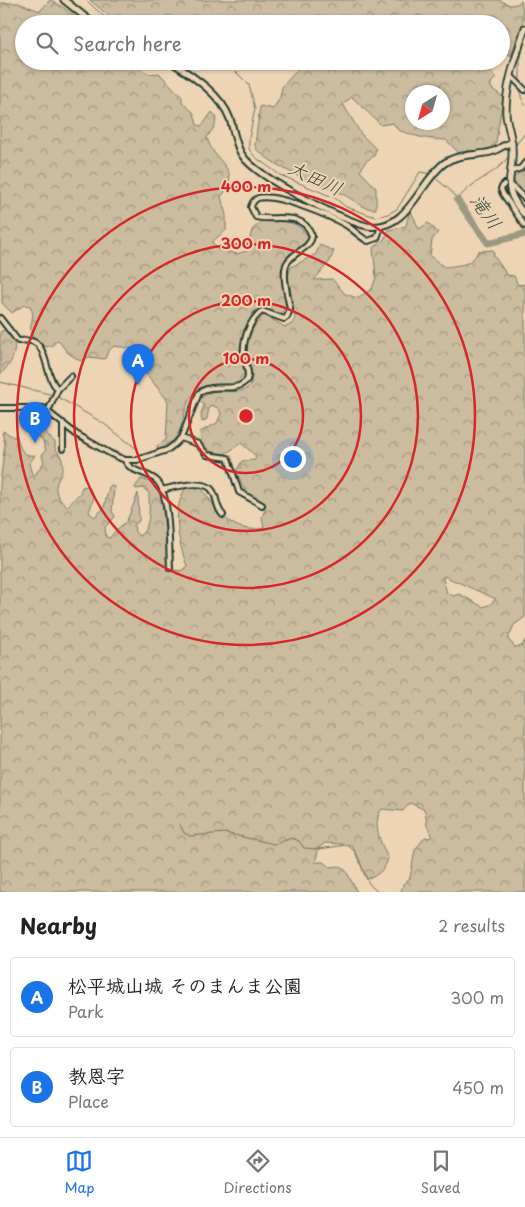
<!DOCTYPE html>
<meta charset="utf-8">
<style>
body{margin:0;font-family:"Playpen Sans","Klee One",sans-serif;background:#f2f2f2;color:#222}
.compass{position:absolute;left:405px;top:85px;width:45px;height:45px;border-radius:50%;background:#fff;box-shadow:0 1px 4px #0004;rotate:217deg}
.you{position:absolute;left:292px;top:458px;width:18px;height:18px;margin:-12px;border:4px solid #fff;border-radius:50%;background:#1a73e8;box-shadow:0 0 0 8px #1a73e833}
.badge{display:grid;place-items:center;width:32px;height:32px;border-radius:50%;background:#1a73e8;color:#fff;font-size:16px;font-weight:700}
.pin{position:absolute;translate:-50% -41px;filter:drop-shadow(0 1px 2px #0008)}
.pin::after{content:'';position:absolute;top:26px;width:18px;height:15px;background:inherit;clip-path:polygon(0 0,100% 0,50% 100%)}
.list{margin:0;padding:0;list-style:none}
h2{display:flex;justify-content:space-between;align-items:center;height:65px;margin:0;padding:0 20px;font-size:21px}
h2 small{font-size:16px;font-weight:400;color:#767676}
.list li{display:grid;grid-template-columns:32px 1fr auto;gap:15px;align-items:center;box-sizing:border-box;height:80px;margin:0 10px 10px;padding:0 10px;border:1px solid #e0e0e0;border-radius:5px}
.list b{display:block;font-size:19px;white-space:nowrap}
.list p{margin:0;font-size:16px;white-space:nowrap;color:#767676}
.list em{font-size:16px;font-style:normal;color:#767676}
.icon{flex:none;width:28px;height:28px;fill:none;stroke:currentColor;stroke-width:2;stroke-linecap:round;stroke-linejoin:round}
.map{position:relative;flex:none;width:525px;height:892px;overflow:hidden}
.search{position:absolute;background:#fff;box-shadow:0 1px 4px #0004;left:15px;right:15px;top:15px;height:55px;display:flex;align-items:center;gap:12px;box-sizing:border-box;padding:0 18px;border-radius:28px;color:#767676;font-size:19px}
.sheet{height:245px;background:#fff}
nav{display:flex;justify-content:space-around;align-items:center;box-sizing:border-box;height:70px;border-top:1px solid #e0e0e0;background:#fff;font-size:14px;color:#767676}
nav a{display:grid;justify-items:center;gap:2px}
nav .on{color:#1a73e8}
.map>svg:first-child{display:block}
.forest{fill:url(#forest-crowns);stroke:#757c6a;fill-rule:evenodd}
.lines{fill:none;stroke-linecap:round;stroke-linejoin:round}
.stream{stroke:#697463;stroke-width:1}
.river{stroke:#9b9982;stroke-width:7}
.minor-casing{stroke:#1f3d34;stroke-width:8}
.major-casing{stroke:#1f3d34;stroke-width:9}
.highway-casing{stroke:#1f3d34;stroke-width:9}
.minor{stroke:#edd4b4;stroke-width:4}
.major{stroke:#edd4b4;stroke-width:5}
.highway{stroke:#edd4b4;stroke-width:5.5}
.ring{fill:none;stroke:#d62828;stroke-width:2.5}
.labels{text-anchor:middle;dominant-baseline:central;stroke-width:4;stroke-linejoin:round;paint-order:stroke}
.water-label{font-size:19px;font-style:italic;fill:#324b40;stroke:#edd4b4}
.centre{fill:#d62828;stroke:#edd4b4;stroke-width:2.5}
.ring-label{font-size:15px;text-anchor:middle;font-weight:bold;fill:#d62828;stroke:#edd4b4;stroke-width:4;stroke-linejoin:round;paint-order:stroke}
</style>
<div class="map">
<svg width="525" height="892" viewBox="0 0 525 892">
<defs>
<pattern id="forest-crowns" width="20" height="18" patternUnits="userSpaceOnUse" patternTransform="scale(1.25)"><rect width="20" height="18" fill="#cbbb9f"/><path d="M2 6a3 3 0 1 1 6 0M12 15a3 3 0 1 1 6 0" fill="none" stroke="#a49982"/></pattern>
</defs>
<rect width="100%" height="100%" fill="#edd4b4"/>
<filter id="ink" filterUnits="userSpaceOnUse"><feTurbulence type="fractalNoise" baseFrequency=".02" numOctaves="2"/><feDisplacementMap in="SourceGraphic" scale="10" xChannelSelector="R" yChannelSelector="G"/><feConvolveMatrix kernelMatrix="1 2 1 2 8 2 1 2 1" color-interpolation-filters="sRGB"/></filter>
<g filter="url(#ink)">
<path class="forest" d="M50,0c4,0 29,19 35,24h-61v37h106l18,13 11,-1 23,24v5l12,11 3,12 5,1 10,-14 4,4 -1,10 -8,11c5,26 38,31 14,60l5,18v15l-14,12 5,7 20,5 10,-3 5,-21 10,-9c19,-1 37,-2 47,18 -6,12 -21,17 -28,31l5,36 -2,5 -5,3 -18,-6 -8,4 -13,38 5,24 -2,6c-12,12 -33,-1 -47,11 -19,19 -6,48 -38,60l-1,-5 9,-6 2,-39 -23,-29v-17l-9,-6 -22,-3 -6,5 -3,8 -16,-2 -9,4 -13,-9 -9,-12 -7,6 -8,1c-24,-17 -4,-25 -13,-41l-6,-1 -12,8 -10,-10v-21l-2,-2v-277h18l22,8z
M90,0h409l11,5 7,-1 4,-3 3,18 -13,37 -10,-7v-25h-383z
M286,61h197l1,7 4,-1 8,11 -5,5v5l12,9 -7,45 -8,9 -29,2 -13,-13c-21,-1 -29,-3 -48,-10l-5,-7 -12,2 -29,-28 -9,7 18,30 15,15 -2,7 -8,5 -6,10 16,17v21c-15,1 -21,-10 -34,-15 -31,-13 -60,-22 -85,-44l-2,-5 5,-39 13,3 7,-11 2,-11 16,-18zM412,92h30v30h-30z
M525,168v25l-13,-14z
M410,209l9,20 9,-6 10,9 -6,8 -2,16 14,11c15,-2 28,-1 34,-16l15,-1 1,6 13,19 7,1 4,9 7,-1v333l-11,8 -6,14 7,8 7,-1 3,-6v252h-124l2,-8 7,-6 5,-28 10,-13 5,1 2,-4 -5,-8 -2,-16 -15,-7 -7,8 -21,-2c-11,14 -1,35 6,49 -2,10 -10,18 -21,21l-15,-34 -27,-2 -6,5 -4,14h8l7,5 10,-1 6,5 11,21h-357v-408l5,-41 -3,-10 2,-2 9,6 4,-1c2,11 5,21 18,19l-6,9 3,10 3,1 9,-13 -2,-7 4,-5 -4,-11 -6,-4 -2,-7 -6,-3 -3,-5 3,-3 13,4 7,15 7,6v5c1,4 5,7 6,10 9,22 -20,26 6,50l13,-14 2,-6 6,-1 6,11 -5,15 5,5 10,-9 5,-21 2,-2 3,2 -2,24 3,6 -10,10 1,10 4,1 5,-7 12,-10 11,-28 1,28 -5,4 1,7 4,4c13,-8 10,-30 10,-43l-6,-5 -7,1 -1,-2 6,-8 15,5 6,14 6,71 13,2 6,-5c-9,-24 -16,-57 0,-80l15,3c16,22 30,46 62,39l-2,-11 3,-7 -1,-7 -18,-10 -10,-22 6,-10 13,-1 1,-4 -15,-13c-22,16 -21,15 -40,1l-1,-12 17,-9 4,-9 -2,-5 -7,-4 -3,3 -2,11 -5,3 -1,-8 3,-9 -6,-5c5,-3 11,-8 17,-9 9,-1 23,3 31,-2 14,-10 -1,-28 0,-40 2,-12 9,-27 18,-34l21,12 7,-3 3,-6 -7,-42 3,-9 25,-13 4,-9 14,6 -4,10 -16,19 18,-1 13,15 12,4 15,-9 4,-12 -3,-29 10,-7 6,-11 17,-4zM444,576l52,23 -7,6 -6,2 -24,-13 -5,2 -7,-3 -4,-14z
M7,329c13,14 8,34 -7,45v-42z"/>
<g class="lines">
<path class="stream" d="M86,0l26,24
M212,61l20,7 17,17 6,24 -6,29v11l6,8 25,18 55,23 11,9 30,10 12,-3 9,-5 23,-37 11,2
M520,82v-21l5,-20
M520,86l1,11 4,8
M515,146l10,-13
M434,177l17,14 6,9c17,-22 37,-23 52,-44
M0,382l53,13
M56,396l47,27 34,26
M180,825l4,8 6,3 35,-3 49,11 18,-6 7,3 5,7 15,1 27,-4c19,8 12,34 32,47"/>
<path class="river" d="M457,200l31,43 37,-9"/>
<g class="minor-casing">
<path id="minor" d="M511,76l14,14
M510,172l11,-4 4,-5
M504,184l-3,5 2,5 22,32
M511,185l14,14
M0,318l18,23c4,0 9,-1 13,0 17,3 14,38 27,48
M0,408h43l33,26 35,20 14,6h12l30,-10 8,-6 6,-6 18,-45c15,-12 35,2 48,-13 3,-8 -1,-14 -3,-23 -2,-15 5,-37 18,-46l22,8 3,-2 3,-8c-2,-12 -8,-32 -4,-44 5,-13 24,-15 26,-29 -9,-27 -40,-14 -56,-19l-5,-10c1,-4 3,-7 7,-9 18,-5 72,18 88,27 8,5 14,12 22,16l9,-3 4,-12
M48,411l10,-22 13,-13
M181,438l17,6 9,11 21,3 11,34 23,13
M63,449v-26
M125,460c5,13 23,12 32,21 13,13 12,68 13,87
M162,490c10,-3 43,-11 50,0 6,8 3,17 11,25"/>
</g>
<g class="major-casing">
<path id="major" d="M64,0l30,24
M170,61c21,14 51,33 60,58 4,12 5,25 12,36 15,23 98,64 125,71 40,6 51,-41 76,-62 15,-11 32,-8 48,-12 8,-2 12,-8 21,-9"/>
</g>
<g class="highway-casing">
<path id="highway" d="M525,28c-8,27 -20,57 -19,86 1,12 6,22 6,34 2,31 -13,38 13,67"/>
</g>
<use href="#minor" class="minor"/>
<use href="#major" class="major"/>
<use href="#highway" class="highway"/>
</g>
</g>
<g class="ring">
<circle cx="246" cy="416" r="57"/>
<circle cx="246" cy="416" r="115"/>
<circle cx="246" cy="416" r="172"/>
<circle cx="246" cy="416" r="229"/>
</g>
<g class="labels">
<g class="water-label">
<text transform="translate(316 177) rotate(25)">大田川</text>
<text transform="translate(487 211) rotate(54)">滝川</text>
</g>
</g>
<circle cx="246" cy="416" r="8" class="centre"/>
<g class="ring-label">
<text x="246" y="192">400 m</text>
<text x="246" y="249">300 m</text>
<text x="246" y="306">200 m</text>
<text x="246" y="364">100 m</text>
</g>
</svg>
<svg class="compass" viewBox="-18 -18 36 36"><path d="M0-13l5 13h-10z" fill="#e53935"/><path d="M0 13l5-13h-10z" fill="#767676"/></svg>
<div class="you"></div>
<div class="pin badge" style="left:138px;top:385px">A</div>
<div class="pin badge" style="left:35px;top:443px">B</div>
<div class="search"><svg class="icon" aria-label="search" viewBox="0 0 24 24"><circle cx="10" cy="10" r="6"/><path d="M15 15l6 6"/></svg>Search here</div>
</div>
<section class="sheet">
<h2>Nearby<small>2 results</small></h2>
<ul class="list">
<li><span class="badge">A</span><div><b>松平城山城 そのまんま公園</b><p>Park</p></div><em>300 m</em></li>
<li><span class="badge">B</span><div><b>教恩字</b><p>Place</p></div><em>450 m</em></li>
</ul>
</section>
<nav>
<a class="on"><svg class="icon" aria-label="map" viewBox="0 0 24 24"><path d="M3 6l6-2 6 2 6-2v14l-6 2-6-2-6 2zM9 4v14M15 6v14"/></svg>Map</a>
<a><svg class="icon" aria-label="directions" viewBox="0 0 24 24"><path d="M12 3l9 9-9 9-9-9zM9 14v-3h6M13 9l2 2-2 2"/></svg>Directions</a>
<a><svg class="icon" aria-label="saved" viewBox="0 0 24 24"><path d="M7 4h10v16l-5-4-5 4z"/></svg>Saved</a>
</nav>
